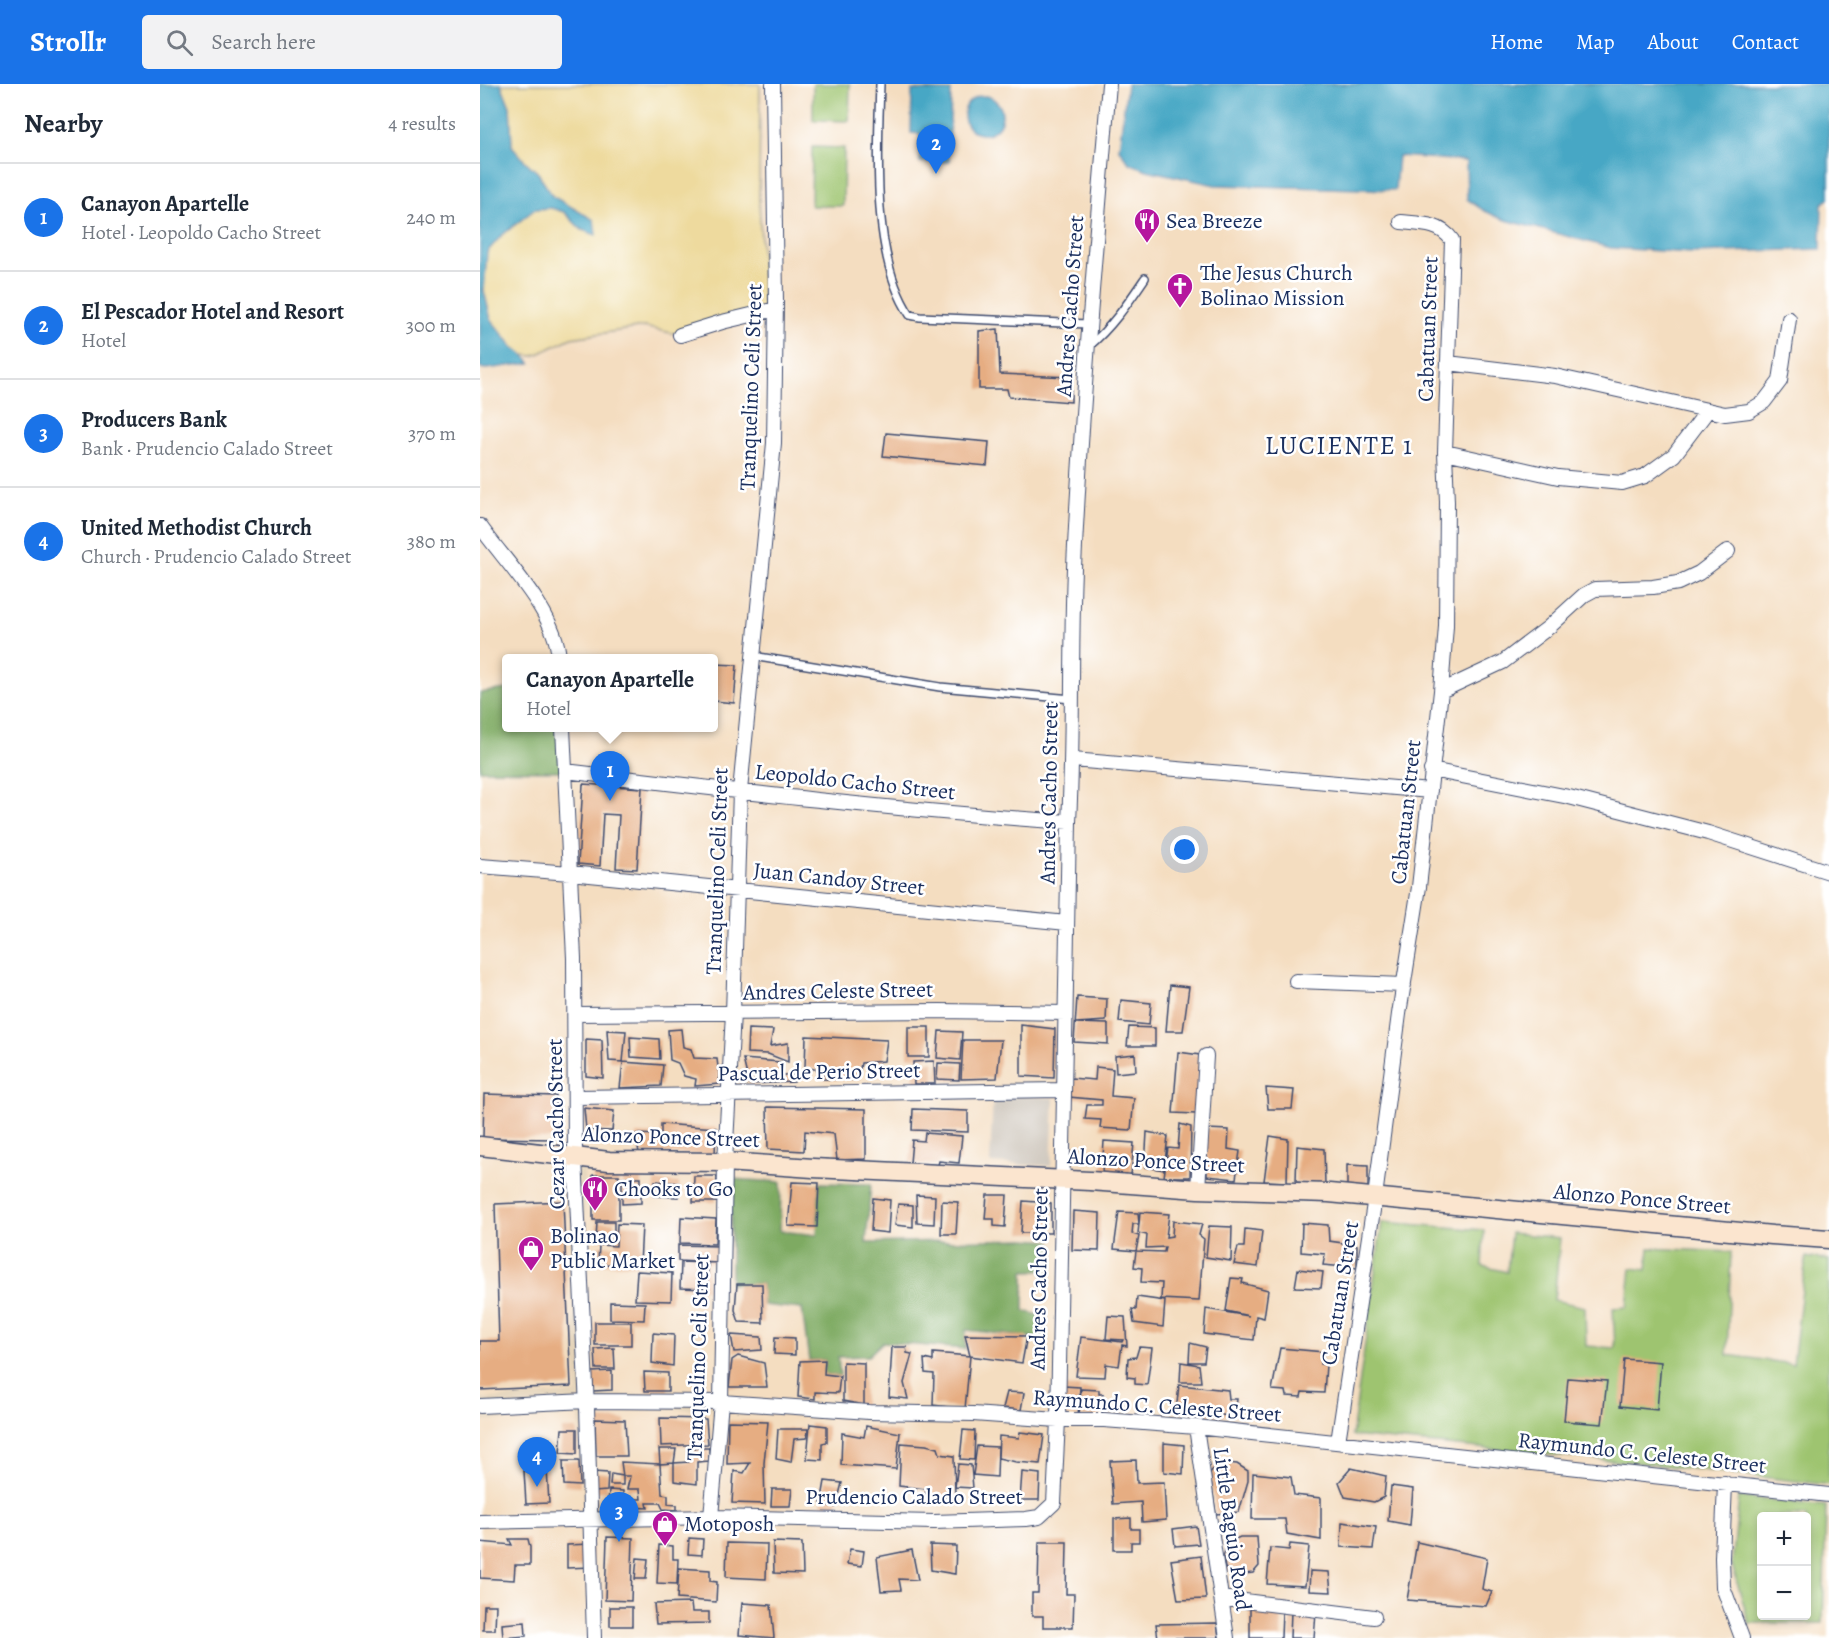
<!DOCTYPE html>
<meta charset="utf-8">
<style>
body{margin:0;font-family:Alegreya,serif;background:#f2f2f3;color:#1f2937}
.controls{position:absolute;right:18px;bottom:18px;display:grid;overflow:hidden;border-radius:6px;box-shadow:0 3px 9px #0003}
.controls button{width:54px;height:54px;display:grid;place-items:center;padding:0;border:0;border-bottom:2px solid #e0e1e3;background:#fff;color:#1f2937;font:30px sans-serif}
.you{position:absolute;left:705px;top:766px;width:21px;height:21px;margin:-15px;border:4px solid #fff;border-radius:50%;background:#1a73e8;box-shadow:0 0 0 9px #1a73e833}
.badge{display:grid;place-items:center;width:39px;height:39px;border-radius:50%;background:#1a73e8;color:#fff;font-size:20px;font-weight:700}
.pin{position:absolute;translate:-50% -50px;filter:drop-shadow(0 2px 3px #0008)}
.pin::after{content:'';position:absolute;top:32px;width:21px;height:18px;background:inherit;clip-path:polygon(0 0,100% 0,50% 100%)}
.popup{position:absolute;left:22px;top:570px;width:216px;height:78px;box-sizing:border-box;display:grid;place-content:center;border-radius:6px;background:#fff;filter:drop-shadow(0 2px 4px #0005);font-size:20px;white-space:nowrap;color:#747a83}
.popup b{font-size:22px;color:#1f2937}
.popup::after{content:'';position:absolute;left:50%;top:100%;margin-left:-12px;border:12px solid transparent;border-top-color:#fff}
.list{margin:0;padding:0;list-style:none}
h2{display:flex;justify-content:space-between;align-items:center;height:78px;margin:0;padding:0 24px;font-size:26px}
h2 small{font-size:20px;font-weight:400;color:#747a83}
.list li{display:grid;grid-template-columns:39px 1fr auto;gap:18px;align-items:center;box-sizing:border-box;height:108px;padding:0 24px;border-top:2px solid #e0e1e3}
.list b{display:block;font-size:22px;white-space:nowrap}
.list p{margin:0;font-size:20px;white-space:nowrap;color:#747a83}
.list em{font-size:20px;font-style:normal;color:#747a83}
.icon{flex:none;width:33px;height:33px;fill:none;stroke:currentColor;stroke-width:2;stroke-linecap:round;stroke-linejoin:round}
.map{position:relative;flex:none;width:1349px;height:1554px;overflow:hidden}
header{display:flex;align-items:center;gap:36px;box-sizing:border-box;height:84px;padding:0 30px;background:#1a73e8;color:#fff}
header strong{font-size:28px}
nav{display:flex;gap:33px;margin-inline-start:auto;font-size:21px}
.search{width:420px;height:54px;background:#f2f2f3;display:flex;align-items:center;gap:15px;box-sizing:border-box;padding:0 21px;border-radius:6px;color:#747a83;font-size:22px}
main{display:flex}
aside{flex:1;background:#fff}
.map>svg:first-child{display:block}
.built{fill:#e3d1b6}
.industrial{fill:#cbc3b8}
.green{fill:#9ec46f;stroke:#5c7a66;stroke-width:1.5;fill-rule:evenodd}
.forest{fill:#7eaa62;stroke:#4c6c60;stroke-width:1.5}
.sand{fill:#eeda9e;stroke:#84847e;stroke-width:1.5}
.water{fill:#46a7c5;stroke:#306b92;stroke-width:1.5}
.building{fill:#e6ad82;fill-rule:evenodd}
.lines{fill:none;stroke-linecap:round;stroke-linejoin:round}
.lane-casing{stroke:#3c496d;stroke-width:10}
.street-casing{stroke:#3c496d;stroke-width:16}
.secondary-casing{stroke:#3c496d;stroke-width:21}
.lane{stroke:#fff;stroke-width:7}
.street{stroke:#fff;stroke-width:14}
.secondary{stroke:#fbe5cf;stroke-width:18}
.labels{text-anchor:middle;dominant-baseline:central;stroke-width:5;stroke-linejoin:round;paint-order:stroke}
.poi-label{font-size:22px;fill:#1b2f5e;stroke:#fff;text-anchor:start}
.street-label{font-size:22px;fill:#1b2f5e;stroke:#fff}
.quarter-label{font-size:26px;letter-spacing:1.5px;fill:#1b2f5e;stroke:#fff}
</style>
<header>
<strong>Strollr</strong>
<div class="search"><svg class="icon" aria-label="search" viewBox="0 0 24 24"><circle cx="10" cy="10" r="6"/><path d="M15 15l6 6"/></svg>Search here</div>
<nav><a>Home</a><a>Map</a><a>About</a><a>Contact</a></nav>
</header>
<main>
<aside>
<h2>Nearby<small>4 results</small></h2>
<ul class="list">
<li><span class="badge">1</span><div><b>Canayon Apartelle</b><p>Hotel · Leopoldo Cacho Street</p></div><em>240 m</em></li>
<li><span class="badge">2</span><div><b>El Pescador Hotel and Resort</b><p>Hotel</p></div><em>300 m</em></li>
<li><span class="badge">3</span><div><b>Producers Bank</b><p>Bank · Prudencio Calado Street</p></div><em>370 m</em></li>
<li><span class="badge">4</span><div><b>United Methodist Church</b><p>Church · Prudencio Calado Street</p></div><em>380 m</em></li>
</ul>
</aside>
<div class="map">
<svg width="1349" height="1554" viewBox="0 0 1349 1554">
<rect width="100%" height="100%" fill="#fff"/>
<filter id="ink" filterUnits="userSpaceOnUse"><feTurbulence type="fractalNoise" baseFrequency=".0167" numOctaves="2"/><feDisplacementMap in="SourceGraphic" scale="12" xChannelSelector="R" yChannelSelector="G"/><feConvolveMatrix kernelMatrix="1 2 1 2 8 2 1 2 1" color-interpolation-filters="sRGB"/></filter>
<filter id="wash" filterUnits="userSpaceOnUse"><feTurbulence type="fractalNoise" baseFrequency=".008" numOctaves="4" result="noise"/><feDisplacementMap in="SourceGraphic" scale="24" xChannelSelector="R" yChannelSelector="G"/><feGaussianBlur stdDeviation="1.35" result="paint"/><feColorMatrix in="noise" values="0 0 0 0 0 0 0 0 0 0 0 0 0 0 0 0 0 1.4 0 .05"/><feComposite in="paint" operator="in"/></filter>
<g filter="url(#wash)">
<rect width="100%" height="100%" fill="#f4ddc0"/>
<path class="built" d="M89,1079h15l6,233 64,-2 57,2 2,15 -57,-3 -64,2 -7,101 -6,-95 -99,5v-22l96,-6z"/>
<path class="industrial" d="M513,1011l61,3 -3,68 -61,-3z"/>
<path class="green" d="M333,0h37l-1,37 -36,-1z
M332,63l32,1 -1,58h-32z
M902,1138l102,8 -2,36 25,6 4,-39 49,5 -6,62 31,7 1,39 29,2 -2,-40 14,-1 4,-39 16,2 2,-22 82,4 -4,103 66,9 13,-107 23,3v225l-169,-20 -308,-29z
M1259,1413l87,9 -3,117h-74l-17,-58zM1326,1432v100h-44v-100z"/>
<path class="forest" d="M26,605l1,39h56l2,43 -85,-1v-77z
M251,1095l50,3 -1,49 37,4 2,-52 52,1 -5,59 159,-4 26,2v29l-27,1v40l22,6v22l-80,-9 -1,19 -82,-7 -15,14 -30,1 2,19 -16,-2 1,-14h-16l-7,-51 -39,-4 -1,-21h-31z"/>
<path class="sand" d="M21,0h259l-1,113 5,115 -84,23 -36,-8 -73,11 -37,18 -10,-1 -11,-8 -22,-27 -7,-29 2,-39 15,-16 34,-27 16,-1 13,4 18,18 12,-10 -42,-24 -14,-23 -13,-12 -13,-15 -2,-39z"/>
<path class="water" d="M0,0h21l9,23 2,39 13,15 13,12 14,23 42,24 2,15 -14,-5 -18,-18 -13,-4 -16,1 -34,27 -14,16 -3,39 7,29 22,27 11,8 7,8 -45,6 -6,-1z
M647,0h702v115l-7,5 -1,45 -129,4 -81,-5 -109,-29 -19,-9 -16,-11 -1,-38 -68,-5 -3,34 -180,-5 -68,-15 -18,-7 -10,-14z
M432,6l39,1 -2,71h-29v-28l-9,-1z
M484 31a19 19 0 1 1 38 0a19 19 0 1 1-38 0Z"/>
<g id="blocks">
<path class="building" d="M518,245l2,45 71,3v25l-62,-5 -2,-8h-28v-58z
M406,349l103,9 -2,24 -104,-10z
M234,580l23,1 -3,38 -20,-2z
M103,700l59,4 -5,81 -21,-1 3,-53 -16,-1 -3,52 -22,-2z
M690,901l19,2 -6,44h-17z
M597,913l30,2 -1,22 -30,2 32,1v20l-34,-2z
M641,916l30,3 -2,22 -30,-3z
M541,941l34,4 -1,49 -33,-2z
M428,943h21v30h-21z
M649,943l26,1v18h-28z
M201,945l2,18 8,2 3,9 23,1 3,25 -25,2 1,-7 -12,-3 -6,-13 -8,-3 -2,-30z
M268,945l25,1 -3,16 18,-3v19l-20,-8 -21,-1z
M127,946l19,1 -3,31 40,3 -2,21 -41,2 3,-26 -14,-1z
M459,947l23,1 -2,28 -23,-2z
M326,952l81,4 -3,21 -23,2 -3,17 -35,-1v-8l-18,-4z
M150,953l29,2 1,20 -29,-2z
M106,955l16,1 1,38 -17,-2z
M483,956h38l-4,38 -36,1z
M698,968l22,3 -4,59 -23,-1z
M655,970l1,17 -20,2 -1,-17z
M263,975l37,3 1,13h14l-1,7 -45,2z
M454,977l1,23h-21l-1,-22z
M458,979l22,1 -1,16 -22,-1z
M616,983l17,2 -2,27 23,2 -3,32 -31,-2 1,-8 -16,-1 2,-14h15v-5l-33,-3 2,-19 24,2z
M786,1004l28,2 -2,19h-24z
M4,1010l72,2 -1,43 -72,-1z
M287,1023l99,2v50l-29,1 -3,-26 -29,-3 -1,20 -36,-2z
M104,1024l30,3 -2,20 -26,-1z
M433,1025l55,2v21l-56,-2z
M181,1040l55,4 -1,27 -76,-2 -3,-19 25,1z
M700,1040l11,3 -1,50h-26l4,-29 10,1z
M727,1045l22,1 -1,19 12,2 -4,28 -29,-3z
M667,1048l21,4 -4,34 -19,-3z
M445,1049l37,3 -3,27 -20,-2 -1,4 -28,-2 2,-23 12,1z
M790,1052l18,3 -1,43 -23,-1z
M624,1057l30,2 -3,32 -29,-2z
M817,1062l27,3 1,36 -29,-3z
M867,1081l21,1v24l-21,-3z
M113,1091h26v45h-26z
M214,1092h23l-1,26h-23z
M142,1093h19v26l-19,1z
M175,1097l24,2 -1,14 -24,-1z
M312,1098l27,1 -2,44 -29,-1z
M436,1111l19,1 -1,28 -17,-1z
M507,1111h20l-2,32 -11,-1v-7h-9z
M393,1114l17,2 -2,33 -17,-2z
M83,1117l8,185 -91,4v-49h19l-4,-137z
M462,1117l16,1 -2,32h-15z
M543,1117l28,2v30h-30z
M418,1120l15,1v22l-18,-2z
M593,1127l27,2 -1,38 -27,-1z
M639,1128l19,1 1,11 1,-12 29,2 -3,23 6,-1 1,-15 29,3 -3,11 5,4 -5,62 -38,-2 1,-16 -21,-1 1,-14 -8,-1 2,-16 -22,-2zM653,1140h6l-1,9 9,2 -1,13 19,-1 -1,5 -28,-1 3,-15 -7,-2z
M201,1133l35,2 -1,25 -35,-1z
M117,1138h17v18h-18z
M822,1139l26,2 1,16 28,4v23l-34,-3 2,-11 -24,-2z
M137,1140l25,1 -2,40 -42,-1 1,-19 17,1z
M729,1142l23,1 -1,34 -25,-4z
M765,1145l17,2 -4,36 -24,-3 4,-17h6z
M198,1161l40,1v17l-40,-2z
M201,1178l27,1 -1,26 -27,-1z
M818,1185l25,3 -2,16 -26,-1z
M157,1187l35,2 -1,28 -36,-1z
M751,1194l12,1 -1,4 26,7 -4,28 -8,-2 -2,24 -50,-6 2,-25 43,7 -23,-5z
M257,1200h25l1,39 -24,-1 -4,-12z
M657,1213l28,4 -2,26 -29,-4 -2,-14 4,1z
M130,1218l35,1 -1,17 -34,-1z
M628,1232l17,1 2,29 -5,-1 -3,21 -13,-2 -1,13 -29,-1 5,-39 41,5 1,-2 -17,-1z
M115,1238h36v23h-36z
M173,1249l21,2 -1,31 -21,-3z
M251,1251l30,2 1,13 -28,2z
M485,1251l62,1 -5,27 -52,-7z
M295,1253l20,1v17l-21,-1z
M710,1259l16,4 -2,15h-15z
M412,1263h14l1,6 5,1 -8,29 4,16 -19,-2z
M659,1263l13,1 -5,37 -12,-1v-6l-8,-1 1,-19 8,-1z
M134,1264l1,21h-19l-1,-20z
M800,1264l44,4 -4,12 6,1 -2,28 -22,-1 -1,5 -14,-1 -1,-5 -14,-1z
M453,1269l37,3 -5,53 -32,-4 1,-31 -9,-1 -1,-14 9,2z
M258,1272l26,7 3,24h-38l3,-27z
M1144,1275l37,3 -4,48 -37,-4z
M345,1276l-1,14 16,2 -2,17 -23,-1v7l-17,-2 2,-36z
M363,1278l21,1v42l-21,-4z
M701,1278l18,3 2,17h-21z
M132,1287v19l-19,1 -1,-19z
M164,1288l24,1v18h-23z
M1088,1294l39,3 -5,43 -38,-3z
M699,1301l49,5 1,9h8l-2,17 -59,-4z
M583,1302l17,1 -2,29 -18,-1z
M601,1305l18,1v4h4l-1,24 -23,-2z
M527,1308l17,1 -3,17 -18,-2z
M180,1334l46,1 2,25 -47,2z
M115,1335l30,1 2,36h-31z
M248,1337l40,1 -4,41 1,41 -33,-1 2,-32 10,2 6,-10 -23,1z
M330,1340l17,2v16l-5,1v17l-15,-1z
M386,1342l34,7 -4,36 -55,-4 1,-32 22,4z
M82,1345h15v25l-17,-1z
M298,1345h30l-1,9 -13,1 -3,23 -15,-3z
M483,1346l12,1 -1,29 -14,-1z
M540,1348l24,3 -4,29 -24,-2 -18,-4 1,-22 20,2z
M421,1359l25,2 12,3 2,6 14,2 1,41 -30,1 1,-9 -27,-3z
M684,1359l20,2 -1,29 -19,-2z
M497,1362l21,1 -1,30 -24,-2z
M207,1364h22v13l-12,1v22l-23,-3v-18l15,-1z
M179,1365h17l-2,14 -14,1 2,30 6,1v9l9,1v5l-14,-1 -3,-6h-13l1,5 -19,-1 1,-8h11l-1,-10h-13l3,-13h-7l-2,-14 39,2z
M656,1376l1,23 27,-1 2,38 -24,2 -1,-20 -28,2 -3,-43z
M83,1377h16l1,25 -16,-1z
M738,1378l19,2 11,7v10l-9,31 -23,2 -6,-41z
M478,1380l13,1 2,23 -18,-1z
M871,1384l35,8 -2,21 -10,5 -29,-5 -6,-15z
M67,1385l2,34 -23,1 -2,-33z
M113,1388l15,1 -1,18 -13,1z
M542,1388l18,2 -1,26h-19z
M773,1389l38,4 3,18 27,3v42l-34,-6 -2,-15h-33z
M131,1390l12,2v9h-13z
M345,1397l17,2 -6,24 -15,-3z
M911,1402l22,3 -3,36 -22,-4z
M292,1405h20l-2,17h-19z
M129,1406l14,1v12h-15z
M651,1434v11h8v13h-8v8h-17v-31z
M862,1438l34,5 -3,22 -32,-2z
M716,1442l3,18 -24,2 -2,-17z
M127,1453l26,1 -2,63 -26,-1z
M760,1453h17l2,29 -6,7 -18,2 -10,-7 -2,-11 5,-15z
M209,1454l14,1 -1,16 -14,-1z
M29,1455h19l2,8v18h-15l-1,15 -34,-2v-36l32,3z
M293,1458l29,1 1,31 -29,-1z
M559,1458h28l-1,52h8l-1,33h-30v-11h-11v-23h6z
M937,1458l70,16 -5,31 10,3 -6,14 -79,-6z
M247,1459l40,1 -1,35 -40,-2z
M111,1460v23l-24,1v-23z
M810,1460l19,2 -4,40 -38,-2 3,-36 19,2z
M179,1461l14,1v13h5l-1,25 -20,-1z
M450,1461l26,1 -1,28 -24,-4z
M370,1465l14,2 -2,15 -15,-2z
M432,1466l6,30 -19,-1 2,11 -20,1 -4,-34z
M721,1472l5,43 -28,1 -7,-40z
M157,1474l11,1 -2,20h-11z
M199,1484l31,2v11l7,1 -1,20 -39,-3z
M830,1487l19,1 2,20 -22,-1z
M211,1519l1,9h17v11l-53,1 -2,-20z
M262,1519l29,2 3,33 -35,-3z
M4,1521h12l-1,25h-12z
M130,1523h22v19h-22z
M770,1524l32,3 -1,27h-31z
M811,1527l25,2 -2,25h-24z
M45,1538l1,14 -23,2 -1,-14z
M737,1539l2,15h-61l-2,-14z"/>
</g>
</g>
<g filter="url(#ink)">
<use href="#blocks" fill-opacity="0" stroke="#3c496d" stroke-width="1.5"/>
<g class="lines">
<g class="lane-casing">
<path id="lane" d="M400,0c-2,68 -9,173 30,231l10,2 168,7
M608,263c24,-20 40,-44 57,-69
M273,572l187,31 132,12"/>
</g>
<g class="street-casing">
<path id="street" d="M200,251l42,-13 54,-13
M968,279l107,13 170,38 24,-3 15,-9 16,-21 9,-62
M965,368l113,25 64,6 23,-7 29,-21 34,-45
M0,442c26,37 76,86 79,132
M961,607l62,-29 46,-35 35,-32 11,-6 58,-2 25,-4 21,-10 29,-22
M83,644l11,230 1,200 12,249 7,231
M593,676l357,31
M951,686l138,27 139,36 121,39
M85,687c168,20 336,40 504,51
M0,782l90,7 497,50
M816,897l108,4
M95,930l365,-3 125,2
M95,1013l489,-7
M718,1105l8,-133
M0,1322l107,-5 134,1 148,10 104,2 85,6h46l92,7 633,68
M716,1343l31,211
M858,1358l37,-245 24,-183 20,-127 22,-196 5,-65 1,-124 -2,-50 7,-212c-12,-17 -31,-16 -51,-18
M1245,1399l-3,75 1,29 19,51
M231,1433l10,-115 4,-240 8,-149 7,-222 34,-348 2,-142 -3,-217
M0,1438l231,-5 223,5 92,-3 13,-2 15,-14 4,-83 11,-598c5,-92 1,-184 6,-276 8,-154 21,-308 34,-462
M741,1514l153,19"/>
</g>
<g class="secondary-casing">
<path id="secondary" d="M0,1062l129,15 116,1 88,6 277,13 108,8 131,4 443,42 57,4"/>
</g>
<use href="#lane" class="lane"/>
<use href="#street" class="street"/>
<use href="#secondary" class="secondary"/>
</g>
</g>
<defs>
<g id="restaurant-pin" transform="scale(1.35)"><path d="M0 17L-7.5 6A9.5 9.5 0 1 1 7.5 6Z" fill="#b5179e" stroke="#fff"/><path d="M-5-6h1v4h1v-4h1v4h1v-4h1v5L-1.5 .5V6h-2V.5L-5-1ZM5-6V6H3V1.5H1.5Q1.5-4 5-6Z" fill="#fff"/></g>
<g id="church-pin" transform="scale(1.35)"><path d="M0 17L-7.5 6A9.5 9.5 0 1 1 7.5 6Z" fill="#b5179e" stroke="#fff"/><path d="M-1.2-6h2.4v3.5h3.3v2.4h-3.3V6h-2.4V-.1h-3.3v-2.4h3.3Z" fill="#fff"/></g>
<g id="shop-pin" transform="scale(1.35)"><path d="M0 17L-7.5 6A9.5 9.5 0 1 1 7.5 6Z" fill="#b5179e" stroke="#fff"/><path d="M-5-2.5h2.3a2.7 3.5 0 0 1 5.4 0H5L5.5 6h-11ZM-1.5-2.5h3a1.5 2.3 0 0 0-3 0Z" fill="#fff"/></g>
</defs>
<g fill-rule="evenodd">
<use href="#restaurant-pin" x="667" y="137"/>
<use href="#church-pin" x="700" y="202"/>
<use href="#restaurant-pin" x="115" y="1105"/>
<use href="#shop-pin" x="51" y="1165"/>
<use href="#shop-pin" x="185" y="1440"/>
</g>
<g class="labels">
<g class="poi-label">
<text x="686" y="137">Sea Breeze</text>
<text x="720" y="189">The Jesus Church<tspan x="720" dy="25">Bolinao Mission</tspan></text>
<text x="134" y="1105">Chooks to Go</text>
<text x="70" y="1152">Bolinao<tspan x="70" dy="25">Public Market</tspan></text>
<text x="204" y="1440">Motoposh</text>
</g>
<g class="street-label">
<text transform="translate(590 222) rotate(-86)">Andres Cacho Street</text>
<text transform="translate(948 245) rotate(-88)">Cabatuan Street</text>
<text transform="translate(271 303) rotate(-88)">Tranquelino Celi Street</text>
<text transform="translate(375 698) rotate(6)">Leopoldo Cacho Street</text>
<text transform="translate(569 709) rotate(-89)">Andres Cacho Street</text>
<text transform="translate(926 728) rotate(-84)">Cabatuan Street</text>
<text transform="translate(237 787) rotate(-88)">Tranquelino Celi Street</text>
<text transform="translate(359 795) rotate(6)">Juan Candoy Street</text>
<text transform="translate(358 907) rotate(-1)">Andres Celeste Street</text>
<text transform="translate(339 988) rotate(-1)">Pascual de Perio Street</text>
<text transform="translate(76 1040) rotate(-91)">Cezar Cacho Street</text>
<text transform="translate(191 1053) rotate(2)">Alonzo Ponce Street</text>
<text transform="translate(676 1077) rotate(3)">Alonzo Ponce Street</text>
<text transform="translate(1162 1115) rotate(5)">Alonzo Ponce Street</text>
<text transform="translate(559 1195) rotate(-89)">Andres Cacho Street</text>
<text transform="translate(860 1209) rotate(-81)">Cabatuan Street</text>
<text transform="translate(218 1273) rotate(-88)">Tranquelino Celi Street</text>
<text transform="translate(677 1322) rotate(4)">Raymundo C. Celeste Street</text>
<text transform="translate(1162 1369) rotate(6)">Raymundo C. Celeste Street</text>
<text x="434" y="1413">Prudencio Calado Street</text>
<text transform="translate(752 1445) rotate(82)">Little Baguio Road</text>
</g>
<g class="quarter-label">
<text x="859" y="361">LUCIENTE 1</text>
</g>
</g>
</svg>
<div class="controls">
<button>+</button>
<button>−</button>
</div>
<div class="you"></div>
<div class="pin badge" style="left:130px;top:717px">1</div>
<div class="popup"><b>Canayon Apartelle</b>Hotel</div>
<div class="pin badge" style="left:456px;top:90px">2</div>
<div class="pin badge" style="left:139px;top:1458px">3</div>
<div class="pin badge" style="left:57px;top:1403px">4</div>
</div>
</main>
